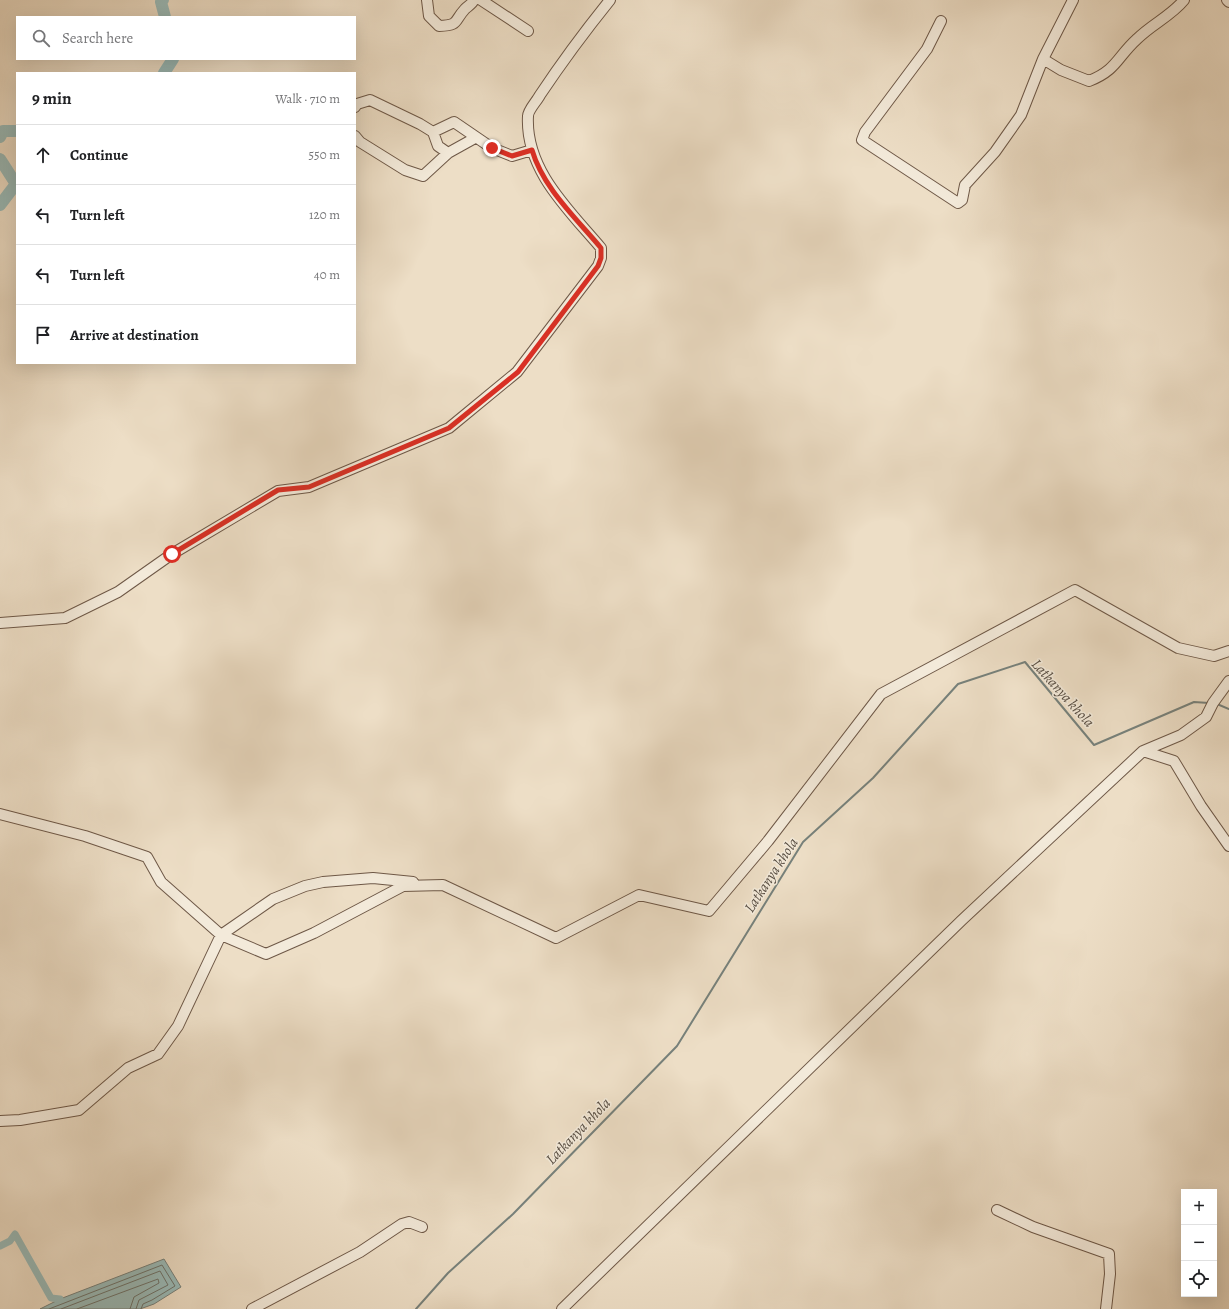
<!DOCTYPE html>
<meta charset="utf-8">
<style>
body{margin:0;font-family:Alegreya,serif;background:#f6f6f6;color:#202124}
.controls{position:absolute;right:12px;bottom:12px;display:grid;overflow:hidden;border-radius:0px;box-shadow:0 4px 16px #0002}
.controls button{width:36px;height:36px;display:grid;place-items:center;padding:0;border:0;border-bottom:1px solid #e0e0e0;background:#fff;color:#202124;font:20px sans-serif}
.stop{position:absolute;width:12px;height:12px;margin:-9px;border:3px solid #d93025;border-radius:50%;background:#fff}
.stop.end{background:#d93025;border-color:#fff;box-shadow:0 1px 4px #0008}
.list{margin:0;padding:0;list-style:none}
h2{display:flex;justify-content:space-between;align-items:center;height:52px;margin:0;padding:0 16px;font-size:17px}
h2 small{font-size:13px;font-weight:400;color:#757577}
.list li{display:grid;grid-template-columns:26px 1fr auto;gap:12px;align-items:center;box-sizing:border-box;height:60px;padding:0 16px;border-top:1px solid #e0e0e0}
.list b{display:block;font-size:15px;white-space:nowrap}
.list em{font-size:13px;font-style:normal;color:#757577}
.icon{flex:none;width:22px;height:22px;fill:none;stroke:currentColor;stroke-width:2;stroke-linecap:round;stroke-linejoin:round}
.map{position:relative;flex:none;width:1229px;height:1309px;overflow:hidden}
.search{position:absolute;background:#fff;box-shadow:0 4px 16px #0002;left:16px;top:16px;width:340px;height:44px;display:flex;align-items:center;gap:10px;box-sizing:border-box;padding:0 14px;border-radius:0px;color:#757577;font-size:15px}
.panel{position:absolute;background:#fff;box-shadow:0 4px 16px #0002;left:16px;top:72px;width:340px;height:292px;border-radius:0px}
.map>svg:first-child{display:block}
.water{fill:#9abbb9;stroke:#77817b}
.lines{fill:none;stroke-linecap:round;stroke-linejoin:round}
.shore{stroke:#6e736b;stroke-width:1}
.stream{stroke:#77817b;stroke-width:2}
.canal{stroke:#9abbb9;stroke-width:7}
.river{stroke:#9abbb9;stroke-width:12}
.minor-casing{stroke:#6e5847;stroke-width:12}
.minor{stroke:#f3eada;stroke-width:10}
.route{stroke:#d93025;stroke-width:5}
.labels{text-anchor:middle;dominant-baseline:central;stroke-width:3;stroke-linejoin:round;paint-order:stroke}
.water-label{font-size:15px;font-style:italic;fill:#594f44;stroke:#f3eada}
</style>
<div class="map">
<svg width="1229" height="1309" viewBox="0 0 1229 1309">
<rect width="100%" height="100%" fill="#eddec6"/>
<filter id="stains"><feTurbulence type="fractalNoise" baseFrequency=".005" numOctaves="4"/><feColorMatrix values="0 0 0 0 .2 0 0 0 0 .09 0 0 0 0 .02 0 0 0 .5 -.17"/></filter>
<radialGradient id="worn" r=".72"><stop offset=".6" stop-color="#630" stop-opacity="0"/><stop offset="1" stop-color="#630" stop-opacity=".3"/></radialGradient>
<path class="water" d="M164,1259l17,28 -27,17 -14,5h-100l20,-10z"/>
<g class="lines">
<path class="shore" d="M49,1309l113,-44 13,21 -23,14 -9,4 -2,5
M61,1309l99,-38 8,14 -29,15 -3,9
M77,1309l81,-30 1,4 -25,14 -4,12"/>
<path class="stream" d="M1217,704l12,5
M416,1309l32,-36 65,-59 164,-168 126,-204 70,-64 85,-94 67,-22 69,83 100,-43 15,1"/>
<path class="canal" d="M0,1246l10,-5 5,-7 36,64 9,1"/>
<path class="river" d="M163,0l-2,2 4,15
M164,73l9,-14
M0,137l3,-6h14
M0,159l16,25 -16,21"/>
<g class="minor-casing">
<path id="minor" d="M427,0l2,16 10,10c21,-1 14,-4 26,-17 3,-3 7,-5 9,-9
M481,0l47,31
M1073,0l-30,59 18,11 28,11c28,-11 28,-24 48,-42 15,-15 34,-23 47,-39
M1227,0l2,2
M941,21l-14,28 -62,83 -3,8 96,63 4,-3 3,-15 30,-33 26,-37 22,-56
M355,107l2,-3 13,-4 50,24 13,8 5,14 10,7 -25,23 -18,-6 -45,-28 -5,-6
M433,132l21,-10 38,26 20,8 20,-6
M448,153l27,-15
M0,623l65,-5 53,-26 54,-38 106,-63 31,-4 140,-59 68,-56 81,-106 3,-8v-10c-32,-38 -76,-78 -73,-132 0,-6 9,-15 12,-21 22,-33 45,-64 70,-95
M1143,751l31,10 27,45 28,40
M0,814l85,22 62,21 14,25 60,53 45,19 48,-21 89,-47 40,-1 113,53 83,-43 70,16 59,-70 113,-147 194,-104 103,58 36,8 15,-5
M0,1121l20,-1 59,-10 49,-42 30,-14 20,-28 43,-91 52,-36 32,-13 18,-4 50,-4 40,4
M997,1210l36,17 76,27 1,20 -4,35
M252,1309l108,-57 42,-28 7,-2 13,5
M562,1309l400,-389 181,-169 38,-16 25,-18 7,-14 16,-22"/>
</g>
<use href="#minor" class="minor"/>
</g>
<g class="lines">
<path class="route" d="M172,554l106,-64 31,-3 140,-59 69,-56 80,-106 3,-8v-10c-25,-30 -58,-60 -69,-98l-20,6 -20,-8"/>
</g>
<g class="labels">
<g class="water-label">
<text transform="translate(1063 693) rotate(48)">Latkanya khola</text>
<text transform="translate(771 875) rotate(-57)">Latkanya khola</text>
<text transform="translate(578 1131) rotate(-46)">Latkanya khola</text>
</g>
</g>
<rect width="100%" height="100%" filter="url(#stains)"/>
<rect width="100%" height="100%" fill="url(#worn)"/>
</svg>
<div class="controls">
<button>+</button>
<button>−</button>
<button><svg class="icon" aria-label="locate" viewBox="0 0 24 24"><circle cx="12" cy="12" r="6"/><path d="M12 2v4M12 18v4M2 12h4M18 12h4"/></svg></button>
</div>
<div class="stop" style="left:172px;top:554px"></div>
<div class="stop end" style="left:492px;top:148px"></div>
<div class="search"><svg class="icon" aria-label="search" viewBox="0 0 24 24"><circle cx="10" cy="10" r="6"/><path d="M15 15l6 6"/></svg>Search here</div>
<section class="panel">
<h2>9 min<small>Walk · 710 m</small></h2>
<ul class="list">
<li><svg class="icon" aria-label="ahead" viewBox="0 0 24 24"><path d="M12 20V5M6 11l6-6 6 6"/></svg><div><b>Continue</b></div><em>550 m</em></li>
<li><svg class="icon" aria-label="left" viewBox="0 0 24 24"><path d="M17 20v-9H6M10 6l-5 5 5 5"/></svg><div><b>Turn left</b></div><em>120 m</em></li>
<li><svg class="icon" aria-label="left" viewBox="0 0 24 24"><path d="M17 20v-9H6M10 6l-5 5 5 5"/></svg><div><b>Turn left</b></div><em>40 m</em></li>
<li><svg class="icon" aria-label="arrive" viewBox="0 0 24 24"><path d="M6 21V4h12l-3 4 3 4H6"/></svg><div><b>Arrive at destination</b></div></li>
</ul>
</section>
</div>
